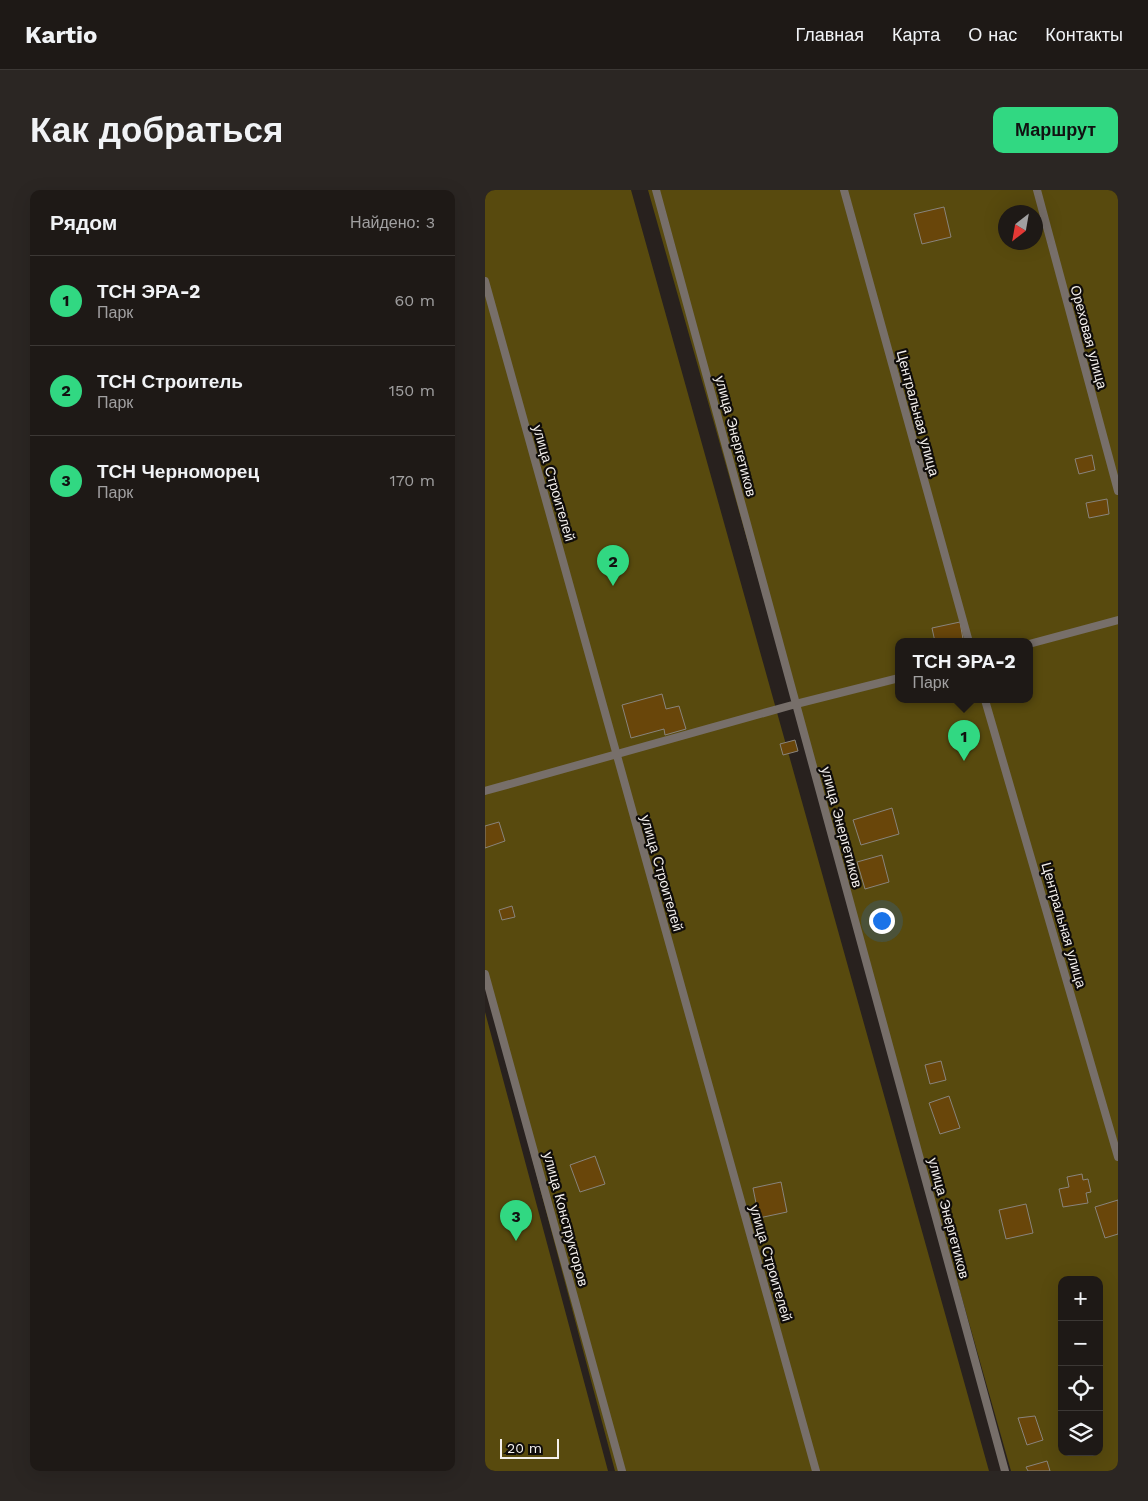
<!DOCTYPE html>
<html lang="ru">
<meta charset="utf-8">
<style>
body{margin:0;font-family:"Work Sans",sans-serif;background:#2b2623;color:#f1f3f6}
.controls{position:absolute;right:15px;bottom:15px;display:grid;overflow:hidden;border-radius:10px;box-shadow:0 5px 20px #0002}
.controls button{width:45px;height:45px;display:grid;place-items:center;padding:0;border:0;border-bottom:1px solid #3c3835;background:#1e1916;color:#f1f3f6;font:25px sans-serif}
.compass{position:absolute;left:513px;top:15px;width:45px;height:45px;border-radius:50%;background:#1e1916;box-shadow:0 5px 20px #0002;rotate:211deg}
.scale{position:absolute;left:15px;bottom:12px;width:59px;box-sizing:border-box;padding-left:5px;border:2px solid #f4f0ed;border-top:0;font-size:14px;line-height:18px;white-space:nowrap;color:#f4f0ed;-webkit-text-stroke:4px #0f0c0a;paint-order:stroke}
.you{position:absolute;left:396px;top:730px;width:18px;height:18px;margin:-12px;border:4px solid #fff;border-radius:50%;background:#1a73e8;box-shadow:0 0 0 8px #1a73e833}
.badge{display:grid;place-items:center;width:32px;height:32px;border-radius:50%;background:#31d882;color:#111;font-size:16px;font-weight:700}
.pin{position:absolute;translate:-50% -41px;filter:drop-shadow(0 1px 2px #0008)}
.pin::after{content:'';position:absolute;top:26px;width:18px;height:15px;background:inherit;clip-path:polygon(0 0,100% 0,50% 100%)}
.popup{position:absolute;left:410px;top:448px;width:138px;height:65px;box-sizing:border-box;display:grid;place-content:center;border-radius:10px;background:#1e1916;filter:drop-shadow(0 1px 4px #0005);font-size:16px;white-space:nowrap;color:#a1a0a1}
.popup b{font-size:19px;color:#f1f3f6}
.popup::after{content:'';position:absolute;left:50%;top:100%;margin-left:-10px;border:10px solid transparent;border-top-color:#1e1916}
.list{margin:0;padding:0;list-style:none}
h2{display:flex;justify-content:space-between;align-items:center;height:65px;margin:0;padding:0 20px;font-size:21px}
h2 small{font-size:16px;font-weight:400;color:#a1a0a1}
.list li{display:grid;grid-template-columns:32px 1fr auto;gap:15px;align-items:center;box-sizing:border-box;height:90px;padding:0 20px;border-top:1px solid #3c3835}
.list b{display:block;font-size:19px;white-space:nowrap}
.list p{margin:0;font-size:16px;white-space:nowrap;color:#a1a0a1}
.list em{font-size:16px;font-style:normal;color:#a1a0a1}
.icon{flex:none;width:28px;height:28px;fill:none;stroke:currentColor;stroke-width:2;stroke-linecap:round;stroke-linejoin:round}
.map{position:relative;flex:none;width:633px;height:1281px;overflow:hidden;border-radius:10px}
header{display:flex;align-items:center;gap:30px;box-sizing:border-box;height:70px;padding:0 25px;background:#1e1916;border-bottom:1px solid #3c3835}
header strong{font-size:24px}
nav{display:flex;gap:28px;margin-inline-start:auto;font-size:18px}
.intro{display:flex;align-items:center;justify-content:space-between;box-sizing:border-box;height:120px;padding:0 30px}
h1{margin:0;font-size:35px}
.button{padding:12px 22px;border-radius:10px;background:#31d882;color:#111;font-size:18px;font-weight:700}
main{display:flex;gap:30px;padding:0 30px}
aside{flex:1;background:#1e1916;border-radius:10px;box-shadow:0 5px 20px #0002}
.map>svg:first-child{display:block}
.green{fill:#584a0e;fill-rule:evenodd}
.building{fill:#69460a;stroke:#89847d}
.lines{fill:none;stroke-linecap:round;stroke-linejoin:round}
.lane{stroke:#776f6a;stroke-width:8}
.labels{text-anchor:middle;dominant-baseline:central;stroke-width:4.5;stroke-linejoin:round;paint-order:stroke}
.street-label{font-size:14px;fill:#f4f0ed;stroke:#0f0c0a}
</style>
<header>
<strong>Kartio</strong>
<nav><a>Главная</a><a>Карта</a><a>О нас</a><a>Контакты</a></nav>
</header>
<div class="intro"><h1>Как добраться</h1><a class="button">Маршрут</a></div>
<main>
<aside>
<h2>Рядом<small>Найдено: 3</small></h2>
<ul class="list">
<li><span class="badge">1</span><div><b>ТСН ЭРА-2</b><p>Парк</p></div><em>60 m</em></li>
<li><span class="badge">2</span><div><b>ТСН Строитель</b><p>Парк</p></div><em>150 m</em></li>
<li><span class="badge">3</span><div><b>ТСН Черноморец</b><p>Парк</p></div><em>170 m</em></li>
</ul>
</aside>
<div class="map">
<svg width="633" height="1281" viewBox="0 0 633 1281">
<rect width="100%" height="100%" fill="#28211e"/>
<path class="green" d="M0,0h146l358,1281h-374l-130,-490z
M163,0h470v1281h-107zM520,22h30v30h-30zM414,452h130v58h-130zM577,1090h37v172h-37z
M0,822l123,459h-123z"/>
<path class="building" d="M459,17l7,30 -29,7 -8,-30z
M607,265l3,15 -16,4 -4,-15z
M622,309l2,15 -20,4 -3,-15z
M475,432l3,17 -28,3 -3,-14z
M177,504l4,15 13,-3 7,23 -21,6 -1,-6 -33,9 -9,-33z
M310,550l3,11 -15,4 -3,-11z
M407,618l7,26 -38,11 -8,-25z
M14,632l6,19 -20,7v-22z
M397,665l7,27 -24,7 -8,-27z
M27,716l3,11 -13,3 -3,-10z
M456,871l5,19 -16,4 -5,-19z
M464,906l11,32 -20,6 -11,-31z
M110,966l10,28 -25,8 -10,-27z
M597,984l1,6 5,-1 3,13 -5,1 2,10 -25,4 -4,-18 10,-2 -2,-10z
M296,992l6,30 -28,6 -6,-30z
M633,1010v34l-13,4 -10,-31z
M541,1014l7,29 -27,6 -7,-29z
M550,1226l8,24 -16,5 -9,-27z
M562,1271l3,10h-22l-2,-4z"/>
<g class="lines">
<path class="lane" d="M171,0l349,1281
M359,0l125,452
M552,0l81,301
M0,91l331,1190
M544,454l89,-24
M500,510l133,457
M0,601l311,-87 103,-26
M0,784l137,497"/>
</g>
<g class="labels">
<g class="street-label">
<text transform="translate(604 147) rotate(75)">Ореховая улица</text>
<text transform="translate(433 223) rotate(75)">Центральная улица</text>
<text transform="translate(251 246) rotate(75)">улица Энергетиков</text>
<text transform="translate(69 293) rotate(74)">улица Строителей</text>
<text transform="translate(357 637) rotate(75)">улица Энергетиков</text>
<text transform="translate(177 683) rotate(74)">улица Строителей</text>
<text transform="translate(579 735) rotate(74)">Центральная улица</text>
<text transform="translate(464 1028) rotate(75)">улица Энергетиков</text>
<text transform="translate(81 1029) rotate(75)">улица Конструкторов</text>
<text transform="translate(286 1073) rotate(74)">улица Строителей</text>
</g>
</g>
</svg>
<div class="controls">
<button>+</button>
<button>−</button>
<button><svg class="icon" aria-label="locate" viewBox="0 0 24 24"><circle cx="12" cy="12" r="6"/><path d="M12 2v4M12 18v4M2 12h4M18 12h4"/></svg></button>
<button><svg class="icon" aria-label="layers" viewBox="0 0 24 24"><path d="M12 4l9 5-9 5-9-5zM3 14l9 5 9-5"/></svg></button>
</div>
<svg class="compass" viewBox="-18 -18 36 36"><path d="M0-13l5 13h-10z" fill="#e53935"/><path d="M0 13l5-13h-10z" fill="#a1a0a1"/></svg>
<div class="scale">20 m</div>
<div class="you"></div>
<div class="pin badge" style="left:479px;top:571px">1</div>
<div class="popup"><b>ТСН ЭРА-2</b>Парк</div>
<div class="pin badge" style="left:128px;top:396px">2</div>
<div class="pin badge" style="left:31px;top:1051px">3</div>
</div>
</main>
